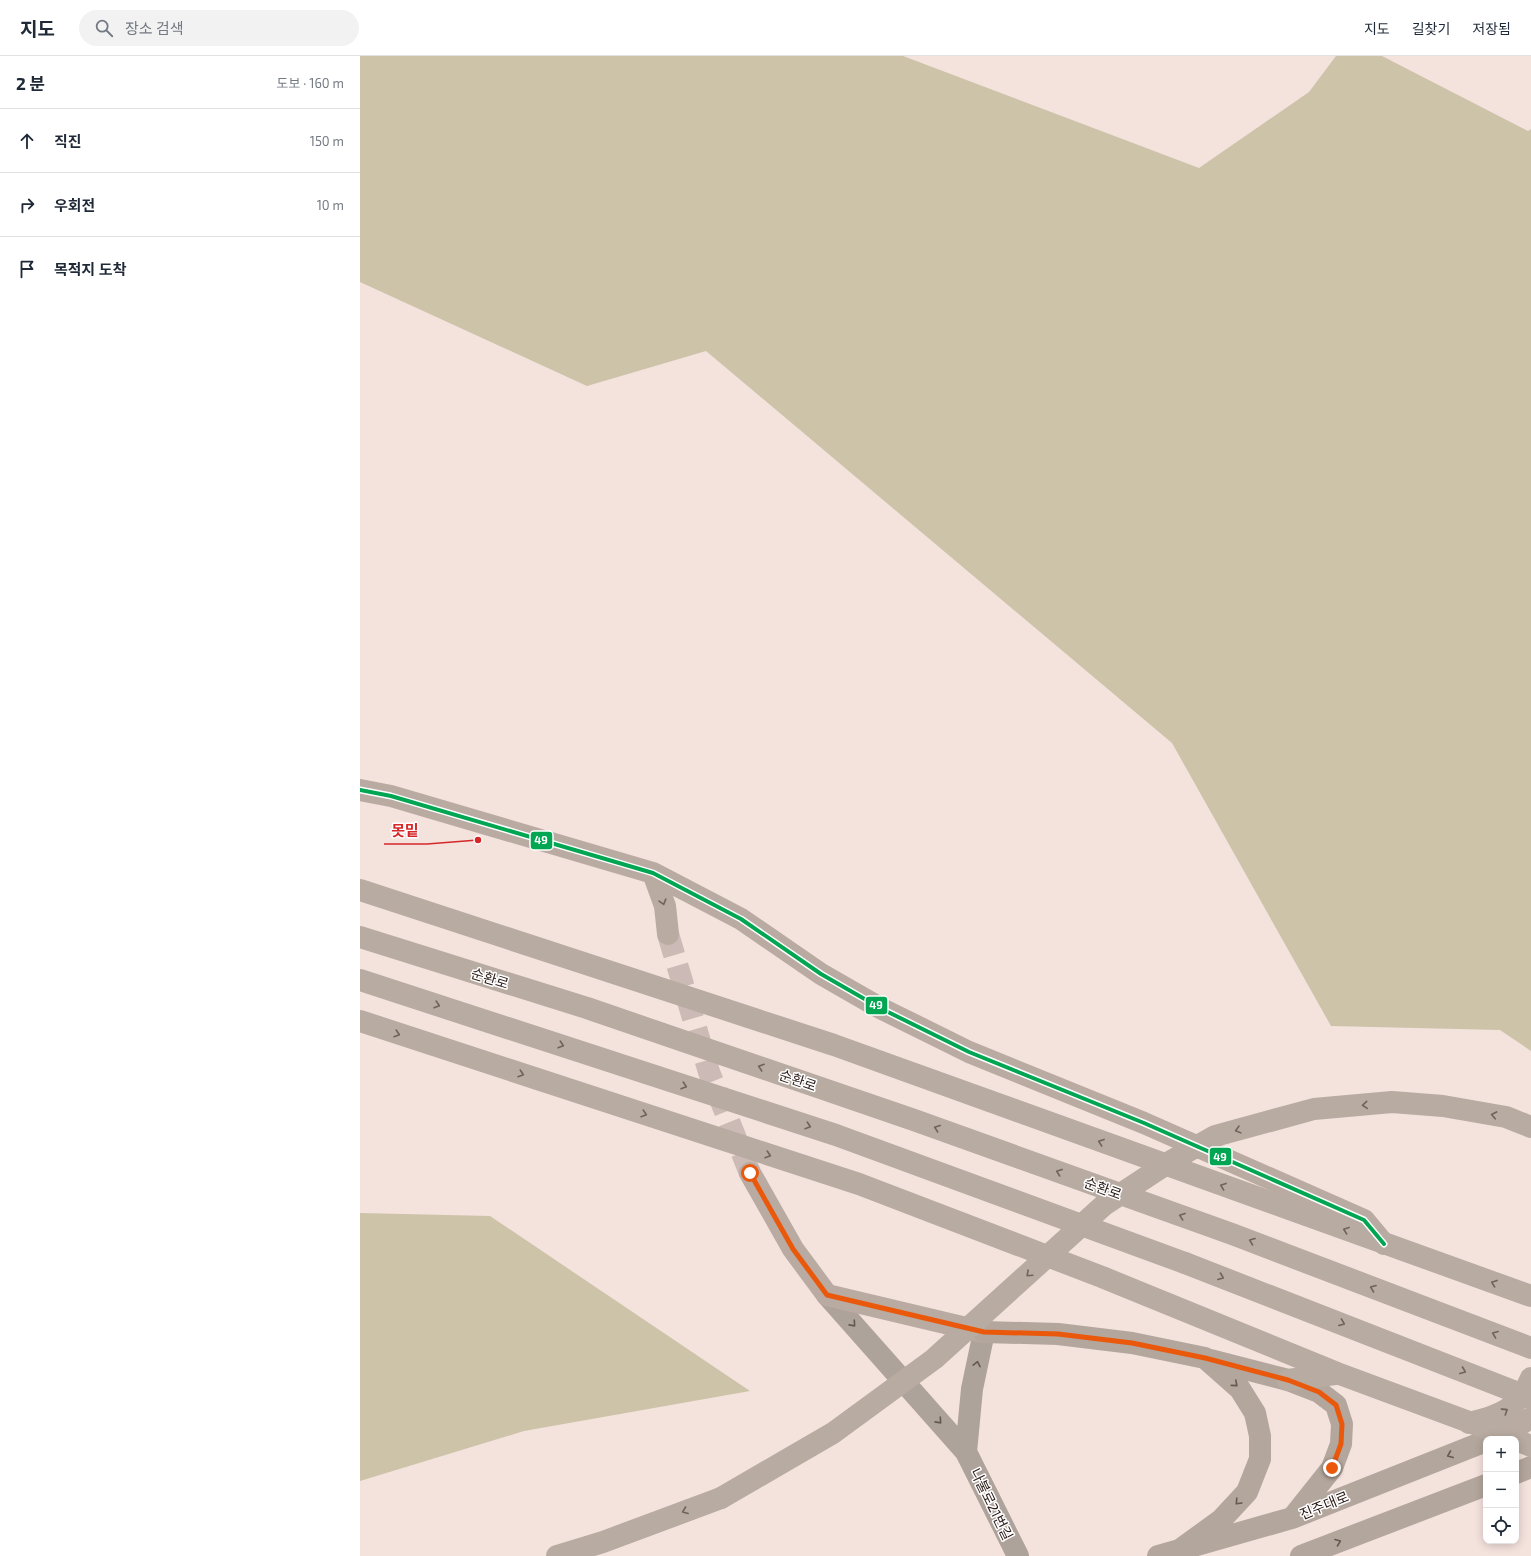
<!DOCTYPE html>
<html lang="ko">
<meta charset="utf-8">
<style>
body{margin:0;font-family:"Exo 2","Noto Sans KR",sans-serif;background:#f2f2f3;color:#1f2937}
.controls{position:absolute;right:12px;bottom:12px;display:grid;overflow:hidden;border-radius:8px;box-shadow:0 2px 10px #0003}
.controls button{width:36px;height:36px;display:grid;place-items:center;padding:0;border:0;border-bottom:1px solid #e0e1e3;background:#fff;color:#1f2937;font:20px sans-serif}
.stop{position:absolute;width:12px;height:12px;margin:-9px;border:3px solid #ea580c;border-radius:50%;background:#fff}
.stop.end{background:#ea580c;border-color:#fff;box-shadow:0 1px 4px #0008}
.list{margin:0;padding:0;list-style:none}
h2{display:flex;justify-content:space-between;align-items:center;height:52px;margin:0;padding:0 16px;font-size:17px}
h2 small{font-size:13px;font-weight:400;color:#747a83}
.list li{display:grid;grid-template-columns:26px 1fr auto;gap:12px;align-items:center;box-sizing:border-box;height:64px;padding:0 16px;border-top:1px solid #e0e1e3}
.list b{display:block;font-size:15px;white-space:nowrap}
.list em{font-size:13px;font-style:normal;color:#747a83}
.icon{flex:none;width:22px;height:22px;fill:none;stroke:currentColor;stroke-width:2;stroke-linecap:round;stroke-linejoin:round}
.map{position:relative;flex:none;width:1171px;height:1500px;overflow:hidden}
header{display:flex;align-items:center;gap:24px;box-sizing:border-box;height:56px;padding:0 20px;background:#fff;border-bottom:1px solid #e0e1e3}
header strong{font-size:19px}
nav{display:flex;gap:22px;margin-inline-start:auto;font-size:14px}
.search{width:280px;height:36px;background:#f2f2f3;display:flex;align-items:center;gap:10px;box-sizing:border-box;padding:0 14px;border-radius:22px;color:#747a83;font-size:15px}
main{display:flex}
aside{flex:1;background:#fff}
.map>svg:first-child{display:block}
.forest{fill:#ccc3a8}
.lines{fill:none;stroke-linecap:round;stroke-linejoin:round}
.secondary-tunnel{stroke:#cbbab5;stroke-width:22;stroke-dasharray:22 11;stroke-linecap:butt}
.street{stroke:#aea39a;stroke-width:22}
.secondary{stroke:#b9aba2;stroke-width:22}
.primary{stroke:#b3a69c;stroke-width:22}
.highway{stroke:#b8aba1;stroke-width:22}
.highway-bridge{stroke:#b8aba1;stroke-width:22}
.bus-1-casing{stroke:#fff;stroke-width:7}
.bus-1{stroke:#00a651;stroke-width:4}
.oneway{stroke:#71625c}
.oneway2{stroke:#70625c}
.oneway3{stroke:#655851}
.oneway4{stroke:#675952}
.route{stroke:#ea580c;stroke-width:5}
.labels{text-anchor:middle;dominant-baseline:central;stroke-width:3;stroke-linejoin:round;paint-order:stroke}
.street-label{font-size:14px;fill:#291a16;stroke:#fff}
.leader{fill:none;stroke:#d62828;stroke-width:1.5}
.callout-dot{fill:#d62828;stroke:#fff;stroke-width:1.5}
.callout-label{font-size:15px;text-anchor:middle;font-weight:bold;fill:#d62828;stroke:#fff;stroke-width:3;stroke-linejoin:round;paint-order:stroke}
.line-badge{stroke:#fff;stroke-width:1.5}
.badge-label{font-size:11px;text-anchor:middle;font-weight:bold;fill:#fff}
</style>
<header>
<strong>지도</strong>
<div class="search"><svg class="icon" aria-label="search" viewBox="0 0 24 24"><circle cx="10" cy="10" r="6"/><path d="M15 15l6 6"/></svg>장소 검색</div>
<nav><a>지도</a><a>길찾기</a><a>저장됨</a></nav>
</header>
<main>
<aside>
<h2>2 분<small>도보 · 160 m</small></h2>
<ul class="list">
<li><svg class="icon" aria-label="ahead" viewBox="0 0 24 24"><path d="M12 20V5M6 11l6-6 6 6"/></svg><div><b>직진</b></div><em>150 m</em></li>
<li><svg class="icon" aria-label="right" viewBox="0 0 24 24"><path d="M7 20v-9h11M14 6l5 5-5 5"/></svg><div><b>우회전</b></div><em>10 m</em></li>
<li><svg class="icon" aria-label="arrive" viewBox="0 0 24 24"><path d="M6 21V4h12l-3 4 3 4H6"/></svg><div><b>목적지 도착</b></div></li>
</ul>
</aside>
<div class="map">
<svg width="1171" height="1500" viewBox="0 0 1171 1500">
<rect width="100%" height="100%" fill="#f4e2dd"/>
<path class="forest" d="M0,0h543l296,112 110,-76 27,-36h46l146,75 3,-2v922l-31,-21 -169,-4 -159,-283 -466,-392 -119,35 -227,-104z
M0,1157l130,3 260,175 -226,40 -164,50z"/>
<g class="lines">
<path class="secondary-tunnel" d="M308,878l41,138 41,101"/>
<path class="street" d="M467,1239l139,157 6,-63 12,-57
M606,1396l52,104"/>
<path class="secondary" d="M0,734l31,6 262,77 88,46 80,55 61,35 87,43 175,71 220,97 20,24
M293,817l12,33 3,28
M390,1117l43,76 34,46 156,37
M1143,1378l28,-16"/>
<path class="primary" d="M624,1276l74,2 74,9 73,15 35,31 15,24 5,23v23l-13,33 -26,28 -40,29
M850,1304l78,20 31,12 17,13 6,19 -1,20 -9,24 -39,49
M1156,1417l15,-6
M798,1500l134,-38 194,-77
M941,1500l185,-71"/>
<path class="highway" d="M0,834l474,155 697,251
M0,881l227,71 327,112 318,114 299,114
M0,924l476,155 349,128
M0,965l499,163 243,93 235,96 178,66
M928,1324l47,-6
M1109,1367c31,-7 49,-14 62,-45
M1156,1384l15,6
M197,1500l46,-14 118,-44"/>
<path class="highway-bridge" d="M825,1207l346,135
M361,1442l112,-65 101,-74 170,-154 67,-44 44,-25 99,-27 78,-7 51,4 63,11 25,10"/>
<g class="bus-1-casing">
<path id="bus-1" d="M0,734l31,6 262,77 88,46 80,55 61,35 87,43 175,71 220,97 20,24"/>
</g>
<use href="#bus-1" class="bus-1"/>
</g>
<defs><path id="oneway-chevron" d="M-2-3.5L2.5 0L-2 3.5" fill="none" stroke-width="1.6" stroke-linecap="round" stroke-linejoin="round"/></defs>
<use class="oneway" href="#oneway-chevron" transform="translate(303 846) rotate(74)"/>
<g class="oneway2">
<use href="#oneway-chevron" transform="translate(77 949) rotate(18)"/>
<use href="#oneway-chevron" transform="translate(37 978) rotate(18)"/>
<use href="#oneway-chevron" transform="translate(201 989) rotate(18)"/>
<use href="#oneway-chevron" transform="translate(401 1011) rotate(-161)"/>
<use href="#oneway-chevron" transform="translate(161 1018) rotate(18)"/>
<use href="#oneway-chevron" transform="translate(324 1030) rotate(18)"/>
<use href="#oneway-chevron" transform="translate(1005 1049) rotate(175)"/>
<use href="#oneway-chevron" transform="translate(284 1058) rotate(18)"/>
<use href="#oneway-chevron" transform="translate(1134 1059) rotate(-169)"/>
<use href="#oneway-chevron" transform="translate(448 1070) rotate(18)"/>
<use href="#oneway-chevron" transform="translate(577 1072) rotate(-160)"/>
<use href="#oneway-chevron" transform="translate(878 1074) rotate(165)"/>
<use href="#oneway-chevron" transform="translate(741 1086) rotate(-160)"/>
<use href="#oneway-chevron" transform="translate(408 1099) rotate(18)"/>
<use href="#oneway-chevron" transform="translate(699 1116) rotate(-160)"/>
<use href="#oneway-chevron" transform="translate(863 1130) rotate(-160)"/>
<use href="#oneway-chevron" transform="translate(822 1160) rotate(-160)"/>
<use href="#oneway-chevron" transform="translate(986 1174) rotate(-160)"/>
<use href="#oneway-chevron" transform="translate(892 1185) rotate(-159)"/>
<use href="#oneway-chevron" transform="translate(669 1218) rotate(137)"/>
<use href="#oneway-chevron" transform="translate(861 1221) rotate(21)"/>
<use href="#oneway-chevron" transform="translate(1134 1227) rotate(-160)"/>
<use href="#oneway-chevron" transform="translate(1013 1232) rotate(-159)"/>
<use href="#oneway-chevron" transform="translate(982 1267) rotate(21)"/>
<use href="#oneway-chevron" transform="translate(1135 1278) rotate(-159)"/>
<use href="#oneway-chevron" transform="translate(1103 1315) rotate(22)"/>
<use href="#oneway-chevron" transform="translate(1145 1355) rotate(-33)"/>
<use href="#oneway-chevron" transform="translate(325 1455) rotate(159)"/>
</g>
<g class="oneway3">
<use href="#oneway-chevron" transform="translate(493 1268) rotate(48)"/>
<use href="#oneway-chevron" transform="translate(617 1308) rotate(-78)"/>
<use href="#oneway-chevron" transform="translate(579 1365) rotate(48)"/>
</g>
<g class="oneway4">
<use href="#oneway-chevron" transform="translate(875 1328) rotate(41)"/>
<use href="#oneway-chevron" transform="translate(1090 1399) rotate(158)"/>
<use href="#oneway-chevron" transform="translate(878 1446) rotate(133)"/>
<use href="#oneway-chevron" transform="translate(978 1486) rotate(-21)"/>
</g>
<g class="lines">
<path class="route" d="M390,1117l43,76 34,46 157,37 74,2 74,9 73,15 83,22 31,12 17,13 6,19 -1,20 -9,24"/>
</g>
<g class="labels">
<g class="street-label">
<text transform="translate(130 922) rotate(17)">순환로</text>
<text transform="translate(438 1024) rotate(19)">순환로</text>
<text transform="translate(743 1132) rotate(20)">순환로</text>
<text transform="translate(632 1448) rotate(64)">나불로21번길</text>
<text transform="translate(964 1449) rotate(-22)">진주대로</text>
</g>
</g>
<path class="leader" d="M118 784L67 788H24"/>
<circle class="callout-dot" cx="118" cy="784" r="4"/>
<g class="callout-label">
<text x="45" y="780">못밑</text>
</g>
<g class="line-badge">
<rect x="170" y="775" width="23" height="19" rx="4" fill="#00a651"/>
<rect x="505" y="940" width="23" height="19" rx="4" fill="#00a651"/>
<rect x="849" y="1091" width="23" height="19" rx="4" fill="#00a651"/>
</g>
<g class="badge-label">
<text x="181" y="788">49</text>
<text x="516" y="953">49</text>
<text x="860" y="1105">49</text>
</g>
</svg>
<div class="controls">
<button>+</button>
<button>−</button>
<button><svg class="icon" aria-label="locate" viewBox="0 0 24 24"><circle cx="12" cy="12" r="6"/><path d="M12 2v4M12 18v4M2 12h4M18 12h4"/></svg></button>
</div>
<div class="stop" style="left:390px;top:1117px"></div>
<div class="stop end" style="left:972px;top:1412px"></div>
</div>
</main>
